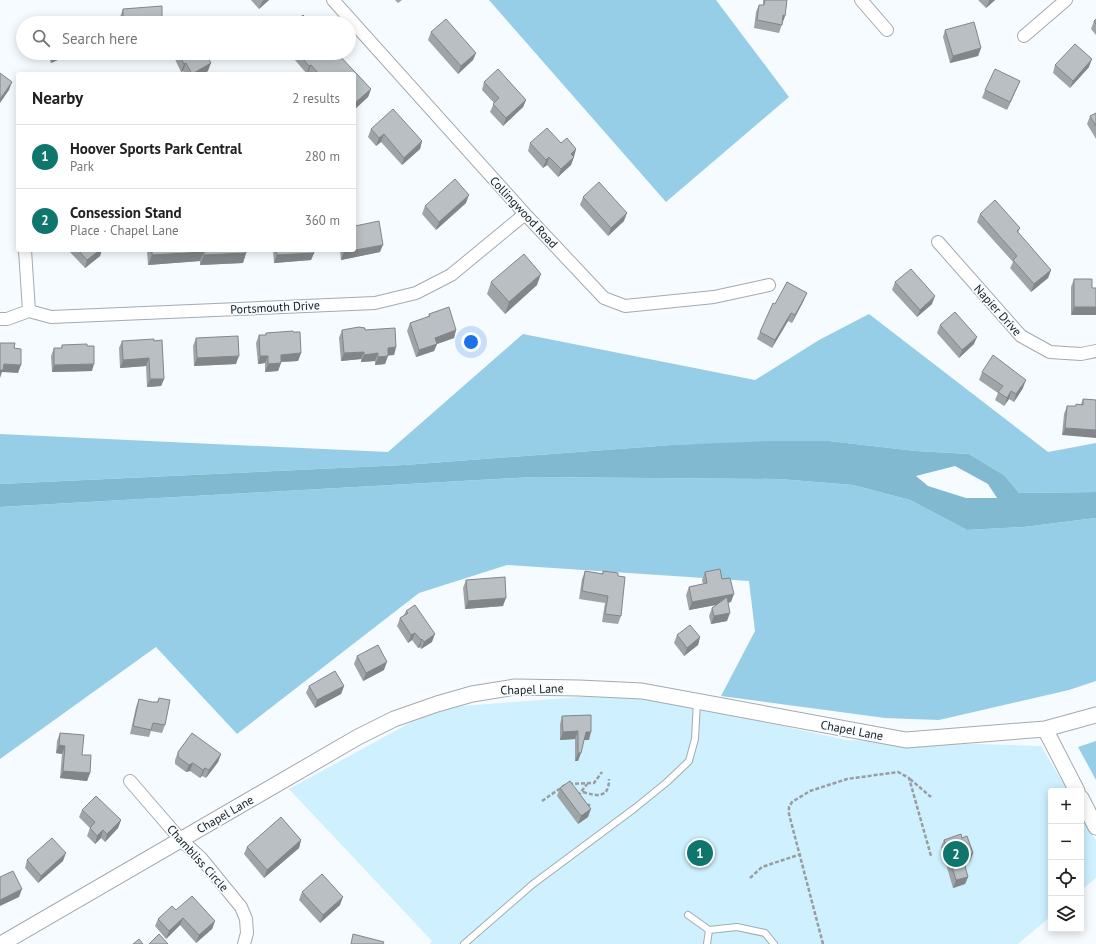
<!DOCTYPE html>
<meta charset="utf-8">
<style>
body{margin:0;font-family:"PT Sans",sans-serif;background:#f2f2f2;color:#222}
.controls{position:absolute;right:12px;bottom:12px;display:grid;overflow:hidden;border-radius:4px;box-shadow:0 2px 10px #0003}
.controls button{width:36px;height:36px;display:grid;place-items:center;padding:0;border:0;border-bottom:1px solid #e0e0e0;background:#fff;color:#222;font:20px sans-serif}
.you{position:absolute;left:471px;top:342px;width:14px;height:14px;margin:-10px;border:3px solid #fff;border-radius:50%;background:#1a73e8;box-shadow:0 0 0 6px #1a73e833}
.badge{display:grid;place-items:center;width:26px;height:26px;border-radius:50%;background:#0f766e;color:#fff;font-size:13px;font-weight:700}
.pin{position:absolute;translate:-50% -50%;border:2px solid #fff;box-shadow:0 1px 4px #0006}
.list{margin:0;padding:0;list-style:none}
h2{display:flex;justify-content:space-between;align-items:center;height:52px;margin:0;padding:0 16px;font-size:17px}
h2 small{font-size:13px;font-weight:400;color:#767676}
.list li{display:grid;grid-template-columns:26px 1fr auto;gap:12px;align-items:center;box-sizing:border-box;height:64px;padding:0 16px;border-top:1px solid #e0e0e0}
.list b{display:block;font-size:15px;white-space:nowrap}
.list p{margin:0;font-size:13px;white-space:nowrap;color:#767676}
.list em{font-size:13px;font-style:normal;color:#767676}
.icon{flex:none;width:22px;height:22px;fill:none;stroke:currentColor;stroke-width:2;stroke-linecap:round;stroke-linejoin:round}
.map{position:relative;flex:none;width:1096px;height:944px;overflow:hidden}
.search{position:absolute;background:#fff;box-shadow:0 2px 10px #0003;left:16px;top:16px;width:340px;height:44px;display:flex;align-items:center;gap:10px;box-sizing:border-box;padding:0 14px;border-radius:22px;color:#767676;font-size:15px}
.panel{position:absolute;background:#fff;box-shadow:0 2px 10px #0003;left:16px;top:72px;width:340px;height:180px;border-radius:4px}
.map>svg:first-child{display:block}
.green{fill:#cef0ff}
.forest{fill:#96cee7}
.water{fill:#81b9d1;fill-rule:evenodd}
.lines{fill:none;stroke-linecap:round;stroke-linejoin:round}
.service-casing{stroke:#a4aaad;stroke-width:8}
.minor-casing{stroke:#a4aaad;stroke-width:14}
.tertiary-casing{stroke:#a4aaad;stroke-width:17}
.path{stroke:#999d9f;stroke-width:2.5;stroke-dasharray:4 2;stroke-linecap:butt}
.service{stroke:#fff;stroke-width:6}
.minor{stroke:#fff;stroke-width:12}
.tertiary{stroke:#fff;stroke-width:15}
.wall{fill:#9fa4a7}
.shaded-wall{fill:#828688}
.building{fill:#b9bfc2;stroke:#828688}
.labels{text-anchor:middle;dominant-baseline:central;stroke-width:3.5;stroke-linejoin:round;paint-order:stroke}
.street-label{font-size:12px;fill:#17191a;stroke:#f5fbfe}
</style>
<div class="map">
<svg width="1096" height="944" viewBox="0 0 1096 944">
<rect width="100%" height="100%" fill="#f5fbfe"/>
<path class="green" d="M629,693l218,47 194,6 27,45h-17v125l-33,28h-588l2,-3 -143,-152 148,-81z
M1081,814l15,27v37l-15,12z"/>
<path class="forest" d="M489,0h227l73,97 -123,105z
M869,314l179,138 48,-9v49l-77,1 -15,-18 -35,-21 -53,-3 -87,-10 -157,4 -268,20 -404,19v-50l388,18 135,-118 232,46 64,-40z
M533,477l246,2 74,6 57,15 57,30 57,-3 72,-9v163l-27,9 -130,30 -54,-2 -164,-22 34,-65 -6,-50 -242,-16 -88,28 -182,141 -81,-87 -156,112v-252z
M1096,741v39l-18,-33z"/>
<path class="water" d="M772,441h57l87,10 53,3 35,21 15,18 77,-1v26l-72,9 -57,3 -57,-30 -57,-15 -74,-6 -246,-2 -533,30v-23l404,-19 268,-20zM955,466l33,18 9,14h-31l-38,-12 -12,-10z"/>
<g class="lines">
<g class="service-casing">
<path id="service" d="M688,915l21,15
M464,944l69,-60 102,-76 32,-26 22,-21 6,-22 2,-38
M707,944l2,-14 28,-3 28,6 9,11"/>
</g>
<g class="minor-casing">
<path id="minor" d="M333,0l192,214 79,84 21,8 89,-9 55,-12
M861,0l26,30
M1024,36l42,-36
M938,242l83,94 29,16 31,2 15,-3
M25,250l4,61
M0,319h7l22,-8 22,6 324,-14 41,-10 35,-18 74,-61
M130,781l51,59 20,18 40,49 5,12 1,14 -3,11"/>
</g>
<g class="tertiary-casing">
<path id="tertiary" d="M1045,729l32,62
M1081,798l15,29
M1,944l357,-207 36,-18 43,-15 35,-10 43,-7 64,1 63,3 264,49 139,-11 51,-14"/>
</g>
<path class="path" d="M910,779l21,18
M569,784l25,-1 8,-11
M583,792c14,4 26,7 26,-13
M578,796l9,-12
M542,801l23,-16
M587,807l4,-4
M750,878l12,-11 39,-13
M823,944l-34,-130v-7l3,-5 18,-11 37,-12 51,-7 11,6 22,78"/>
<use href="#service" class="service"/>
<use href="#minor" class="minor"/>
<use href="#tertiary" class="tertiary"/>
</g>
<path class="wall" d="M251,0h18l-10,9z
M395,0h7l-4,3z
M763,0h24l-2,16 -6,17 -25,-5 2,-16 3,-7h4z
M978,0h17l-9,8z
M123,9l39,14h-42v-6z
M1096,19v16l-5,-6 3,-8z
M945,30l36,18 -3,8 -28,7 -7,-26z
M431,32l45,21 -3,7 -15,14 -30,-34z
M47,53h26l-22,10z
M172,53h33l3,18 -5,3h-18l-2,-3 -2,1z
M296,53h41l34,36 -3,8 -14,13v-36h-45l-1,-1 -1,1 -13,-15z
M1055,65l34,2 -19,21 -17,-15z
M1020,81l-3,7 -10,22 -25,-12 3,-8z
M484,82l42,18 -3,7 -20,19 -13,-14 4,-9 -12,-13z
M1096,113v26l-9,-15 3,-8z
M371,129l51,12 -2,8 -18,16 -21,-23 -5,4 -8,-9z
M530,143h31l15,6 -5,16 -13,12 -11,-12 -4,3 -15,-17z
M583,197l41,24 -16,15 -28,-31z
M466,203l-30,27 -14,-16 3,-8z
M980,214l40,14 -2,5 33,37 -3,8 -17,14 -21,-24 3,-6 -36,-40z
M68,250h34l-2,6 -15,12z
M147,250h99v3l-3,10 -43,2v-4l-52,4z
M273,250h40l1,3 -3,7 -37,3z
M340,250h14l26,2 -39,8z
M1074,279h18l-21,36v-28z
M491,282l46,3 -32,29 -18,-20z
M895,282l37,22 -15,13 -25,-27z
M804,300l-12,23 -4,-2 -16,27 -15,-9 3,-7 15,-28z
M429,314l27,16 -2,8 -17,6 -3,7 -18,6 -9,-26 3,-8 18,-6z
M940,325l34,19 -15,14 -22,-25z
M342,330h23l31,17 -2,8h-6l-3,9 -10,1v-4l-14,1v-3l-20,2 -2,-23z
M293,332l8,21 -3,8 -17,1 -3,9 -13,1v-9l-7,1 -2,-21 3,-8h6l1,-2z
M196,338l40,26 -42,2 -1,-20z
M122,341h32l10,38 -3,7 -14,1 -1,-21 -26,2 -1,-20z
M62,345l30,26 -40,1 -1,-16 3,-8h7z
M982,372l41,16 -9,14 -5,-3 -5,7 -9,-6 3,-7 -19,-13z
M1083,399l13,1 -34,35 2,-21 3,-8h9v-2h5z
M585,571l17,3 1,-3 15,5 3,40 -3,8 -16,-2 3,-19 -26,-4 3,-20z
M705,572l17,7 9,23 -3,1 -1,18 -16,3 -2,-8 3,-8 4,-3 -27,5 -3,-15 3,-8 14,-3 -1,-4z
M466,580l37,26 -38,3 -2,-21z
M406,611l26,31 -11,7 -1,-2 -2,1 -6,-8 -4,3 -11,-17 3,-8 4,-3z
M677,635l23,2 -2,8 -14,11 -10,-13z
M357,656l27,14 -21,11 -9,-17z
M309,686h35l-3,8 -26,14 -9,-15z
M159,698l6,27 -3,8 -11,-2 -2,6 -19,-3 6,-27 3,-8 13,3h5z
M562,716l27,24h-5l-6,21h-3v-22l-15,1v-16z
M60,733l22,22 8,18 -3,8 -27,-3 2,-24 -6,-1 1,-12z
M178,752l43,2 -3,8 -12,16 -4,-2 -2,2 -10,-7 -4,1 -11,-8v-4z
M560,788l28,29 -10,7 -21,-28z
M82,810l39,10 -3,8 -13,14 -4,-4 -6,6 -8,-8 3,-8 -11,-11z
M962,838l11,15 -3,8 -5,3 3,13 -3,7 -12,4 -12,-41 3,-7z
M301,840l-2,8 -35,30 -20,-24 3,-7z
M27,860l36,1 -25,22 -13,-15z
M302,892l38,13 -20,18 -21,-23z
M176,910l39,11 -3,8 -16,14 -16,-18 -14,14 -11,-13 3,-7z"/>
<path class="shaded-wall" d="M264,0h5l-10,9 3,-7z
M989,0h6l-9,8 3,-7z
M783,15l2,1 -3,8z
M981,48l-3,8 -28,7 3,-7z
M58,53h15l-22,10 3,-8z
M476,53l-3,7 -15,14 3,-8z
M1092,59l-3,8 -19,21 3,-7z
M186,63l-3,8 -2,1 3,-8z
M211,63l-3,8 -5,3h-11z
M311,65l-3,8 -1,1 2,-8z
M1020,81l-3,7 -10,22 3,-8z
M12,82l-3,8 -9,13v-4z
M371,89l-3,8 -14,13v-4l1,-3z
M526,100l-3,7 -20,19 3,-8z
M384,134l-3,8 -5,4 3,-8z
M422,141l-2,8 -18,16 2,-7z
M576,149l-2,8 -3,-3z
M549,157l-2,8 -4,3 3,-8z
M574,157l-3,8 -13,12 3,-8z
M469,195l-3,8 -30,27 3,-8z
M627,213l-3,8 -16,15 3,-8z
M383,245l-3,7 -39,8 3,-8z
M100,250h2l-2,6 -15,12 2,-8z
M204,252l-4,9 -52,4 4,-10z
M246,253l-3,10 -43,2 4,-10z
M314,253l-3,7 -37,3 3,-8z
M1051,270l-3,8 -17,14 3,-8z
M541,274l-4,11 -32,29 4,-12z
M807,293l-3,7 -12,23 3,-8z
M935,296l-3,8 -15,13 3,-7z
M1074,307h22v8h-25z
M791,313l-3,8 -16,27 3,-8z
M456,330l-2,8 -17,6 -3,7 -18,6 3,-7 16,-12z
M977,337l-3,7 -15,14 3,-8z
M396,347l-2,8 -9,1 3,-8z
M364,352l-3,7 -20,2 3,-8z
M301,353l-3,8 -20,1 3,-7z
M378,353l-3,8 -14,1 3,-7z
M239,356l-3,8 -42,2 3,-8z
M260,356h8l-3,7 -7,1z
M388,356l-3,8 -10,1 3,-8z
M149,358l-3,8 -26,2 3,-8z
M281,363l-3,8 -13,1 3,-8z
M4,364l17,1 -3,8 -16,-1 -2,6v-8z
M94,364l-2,7 -40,1 2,-7z
M150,379h14l-3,7 -14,1z
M1026,380l-3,8 -9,14 2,-8z
M1011,391l-2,8 -5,7 3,-8z
M1065,428l31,2v8l-34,-3z
M734,594l-3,8 -42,8 3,-8z
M506,598l-3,8 -38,3 3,-8z
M730,613l-3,8 -16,3 3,-8z
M415,633l-3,7 -4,3 3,-8z
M435,634l-3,8 -11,7 3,-7z
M700,637l-2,8 -14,11 3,-8z
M422,639l-2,8 -2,1 3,-8z
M387,662l-3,8 -21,11 3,-8z
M344,686l-3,8 -26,14 2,-8z
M578,731l-3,8 -15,1 3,-8z
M586,732h5l-2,8h-5z
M59,745l6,1 -3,8 -6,-1z
M578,753h3l-3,8h-3z
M221,754l-3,8 -12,16 3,-8z
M193,763l-3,8 -4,1 3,-7z
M205,768l-3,8 -2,2 3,-8z
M63,771l27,2 -3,8 -27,-3z
M591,809l-3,8 -10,7 3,-8z
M121,820l-3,8 -13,14 2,-8z
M103,830l-2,8 -6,6 2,-8z
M301,840l-2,8 -35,30 3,-8z
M66,853l-3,8 -25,22 3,-7z
M973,853l-3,8 -10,6 3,-8z
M968,877l-3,7 -12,4 3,-8z
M22,889l-3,8 -19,9v-6z
M343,897l-3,8 -20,18 3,-8z
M183,918l-3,7 -14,14 3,-8z
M215,921l-3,8 -16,14 3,-8z"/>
<path class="building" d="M765,0h22l-2,16 -2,-1 -1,10 -25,-5 2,-15h5z
M162,6v17h-39v-14z
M303,15l7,8h-16z
M86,17l2,6h-17z
M446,19l30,34 -15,13 -30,-34z
M1096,19v5l-2,-3z
M974,22l7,26 -28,8 -8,-26z
M1075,44l17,15 -19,22 -18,-16z
M178,53h27l6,10 -19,11 -6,-11 -2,1z
M298,53h39l34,36 -16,14 -1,-1v-28h-35l-8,-9 -2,1z
M498,69l28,31 -20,18 -13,-14 6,-6 -15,-16z
M995,69l25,12 -10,21 -25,-12z
M0,73l12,9 -12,17z
M393,109l29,32 -18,17 -20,-24 -5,4 -8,-9z
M1096,113v13l-6,-10z
M547,128l14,15 6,-5 9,11 -5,5 3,3 -13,12 -12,-12 -3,3 -16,-17z
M455,179l14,16 -30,27 -14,-16z
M599,182l28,31 -16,15 -28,-31z
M995,200l25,28 -3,3 34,39 -17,14 -21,-24 4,-4 -37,-42z
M354,221l1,5 24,-5 4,24 -39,7v-2h10z
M78,250h22l-13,10z
M152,250h94v3l-42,2v-3l-52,3z
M276,250h37l1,3 -37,2z
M524,254l17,20 -32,28 -18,-20z
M911,269l24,27 -15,14 -25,-28z
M1074,279h18v9h4v19h-22z
M787,282l20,11 -12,22 -4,-2 -16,27 -15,-8 13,-29 2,1z
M449,307l7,23 -21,8 2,6 -18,6 -9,-27 20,-7 -1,-2z
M955,312l22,25 -15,13 -22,-25z
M359,327l6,1v2l30,-2 1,19 -8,1v8l-10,1v-4l-14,2v-3l-20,1 -2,-23z
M293,331v1h7l1,21 -20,2v8l-13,1v-8h-8l-1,-21h7v-2z
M238,336l1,20 -42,2 -1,-20z
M154,339v2l8,-1 2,39h-14l-1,-21 -26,2 -1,-19z
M0,343h15l-1,5 7,1v16l-17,-1 -1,6h-3z
M87,344v2h7v18l-40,1v-17h8v-3z
M993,355l33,25 -10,14 -5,-3 -4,7 -9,-6 5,-6 -21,-14z
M1083,399l13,1v30l-31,-2 2,-22h9v-2l7,1z
M720,569l2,10 8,-1 4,16 -42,8 -3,-15 18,-4 -2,-11z
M585,571l18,3v-3l15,2v3l7,1 -4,39 -16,-2 3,-18 -26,-5z
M505,577l1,21 -38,3 -2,-21z
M727,597l3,16 -16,3 -2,-8z
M415,605l20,29 -11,8 -2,-3 -1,1 -6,-7 -4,2 -11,-17 8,-5 -2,-2z
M690,625l10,12 -13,11 -10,-13z
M378,645l9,17 -21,11 -9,-17z
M335,671l9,15 -27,14 -8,-14z
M159,698l11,2 -5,25 -12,-2 -2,7 -18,-4 6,-27 13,3h6z
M591,715v17h-5l-5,21h-3v-22l-15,1 -1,-16z
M60,733l24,2 -2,20h9l-1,18 -27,-2 2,-25 -6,-1z
M192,733l29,21 -12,16 -4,-2 -2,2 -10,-7 -4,2 -11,-8v-5z
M570,781l21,28 -10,7 -21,-28z
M96,796l25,24 -14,14 -4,-4 -6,6 -7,-8 5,-6 -13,-12z
M281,817l20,23 -34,30 -20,-23z
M961,834l1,4 5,-2 6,17 -10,6 5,18 -12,3 -12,-40z
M52,838l14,15 -25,23 -14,-16z
M13,871l9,18 -22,11v-23z
M322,874l21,23 -20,18 -21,-23z
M192,896l23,25 -16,14 -16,-17 -14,13 -11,-12 14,-13 4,4z
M159,934l9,10h-19z
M353,934l31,8 -1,2h-32z
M139,939l4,5h-10z"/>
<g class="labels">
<g class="street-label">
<text transform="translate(524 212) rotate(47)">Collingwood Road</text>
<text transform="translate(275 307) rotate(-3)">Portsmouth Drive</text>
<text transform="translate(998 310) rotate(48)">Napier Drive</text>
<text transform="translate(532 689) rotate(-2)">Chapel Lane</text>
<text transform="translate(852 730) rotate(11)">Chapel Lane</text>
<text transform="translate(225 814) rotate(-30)">Chapel Lane</text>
<text transform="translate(198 858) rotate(48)">Chambliss Circle</text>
</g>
</g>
</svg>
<div class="controls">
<button>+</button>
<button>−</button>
<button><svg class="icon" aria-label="locate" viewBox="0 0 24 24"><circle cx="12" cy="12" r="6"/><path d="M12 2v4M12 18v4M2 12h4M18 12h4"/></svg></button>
<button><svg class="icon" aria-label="layers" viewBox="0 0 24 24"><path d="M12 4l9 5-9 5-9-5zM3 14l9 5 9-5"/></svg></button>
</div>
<div class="you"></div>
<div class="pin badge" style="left:700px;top:853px">1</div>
<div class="pin badge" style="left:956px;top:854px">2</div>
<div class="search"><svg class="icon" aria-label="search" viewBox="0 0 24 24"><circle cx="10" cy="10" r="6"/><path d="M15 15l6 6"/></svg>Search here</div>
<section class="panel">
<h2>Nearby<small>2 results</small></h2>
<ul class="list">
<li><span class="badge">1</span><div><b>Hoover Sports Park Central</b><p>Park</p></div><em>280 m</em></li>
<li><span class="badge">2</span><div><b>Consession Stand</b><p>Place · Chapel Lane</p></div><em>360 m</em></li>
</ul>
</section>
</div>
